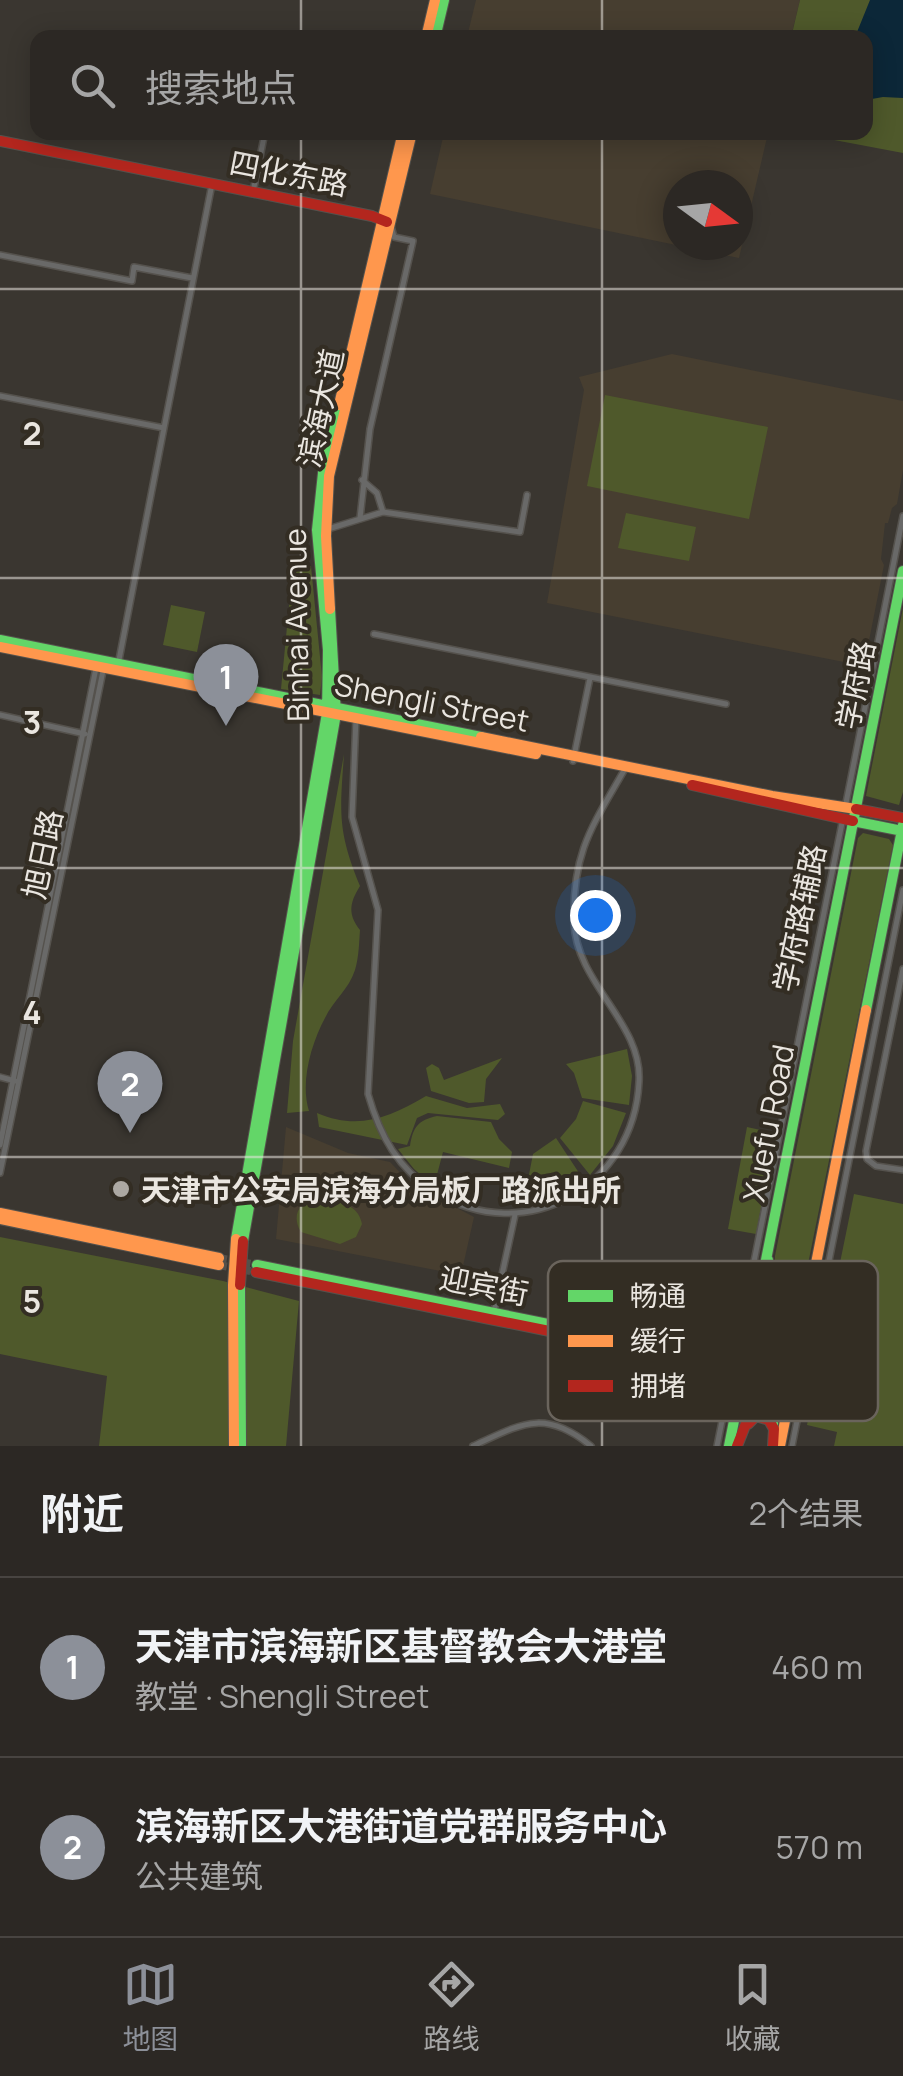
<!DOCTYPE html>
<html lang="zh">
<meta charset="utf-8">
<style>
body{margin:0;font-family:Manrope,"Noto Sans SC",sans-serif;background:#383431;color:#f1f3f6}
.compass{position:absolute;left:663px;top:170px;width:90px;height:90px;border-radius:50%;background:#2c2824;box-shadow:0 5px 25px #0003;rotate:105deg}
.you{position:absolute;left:595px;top:915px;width:35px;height:35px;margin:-25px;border:8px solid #fff;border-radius:50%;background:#1a73e8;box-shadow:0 0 0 15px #1a73e833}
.badge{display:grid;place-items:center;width:65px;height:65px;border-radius:50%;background:#8c9099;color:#fff;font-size:32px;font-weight:700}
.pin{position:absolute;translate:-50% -82px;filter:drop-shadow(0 2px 5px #0008)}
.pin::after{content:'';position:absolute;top:52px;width:35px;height:30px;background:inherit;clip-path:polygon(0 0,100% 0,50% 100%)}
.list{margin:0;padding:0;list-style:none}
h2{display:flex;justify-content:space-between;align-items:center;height:130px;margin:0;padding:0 40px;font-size:42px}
h2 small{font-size:32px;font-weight:400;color:#a6a6a6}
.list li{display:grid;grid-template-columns:65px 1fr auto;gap:30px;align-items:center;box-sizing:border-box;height:180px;padding:0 40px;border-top:2px solid #484441}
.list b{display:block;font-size:38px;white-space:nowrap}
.list p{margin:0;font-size:32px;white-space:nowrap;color:#a6a6a6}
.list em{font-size:32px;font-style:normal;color:#a6a6a6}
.icon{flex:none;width:55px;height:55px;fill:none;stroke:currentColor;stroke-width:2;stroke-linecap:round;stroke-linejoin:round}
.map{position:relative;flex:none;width:903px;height:1446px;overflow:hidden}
.search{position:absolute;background:#2c2824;box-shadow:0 5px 25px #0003;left:30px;right:30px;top:30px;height:110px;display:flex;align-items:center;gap:25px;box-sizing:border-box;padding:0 35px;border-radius:20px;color:#a6a6a6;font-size:38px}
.sheet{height:490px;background:#2c2824}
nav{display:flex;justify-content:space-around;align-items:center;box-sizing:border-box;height:140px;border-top:2px solid #484441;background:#2c2824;font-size:28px;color:#a6a6a6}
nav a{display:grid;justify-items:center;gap:5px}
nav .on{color:#8c9099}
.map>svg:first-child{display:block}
.built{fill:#473e30;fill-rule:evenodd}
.green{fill:#4f592b}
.water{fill:#0c2738}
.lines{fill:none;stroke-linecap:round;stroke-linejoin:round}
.secondary-tunnel{stroke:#54504a;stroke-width:8;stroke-dasharray:8 4;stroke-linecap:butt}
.street-casing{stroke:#55524d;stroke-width:8}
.fast-casing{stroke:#55524d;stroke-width:12}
.slow-casing{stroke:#55524d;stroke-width:12}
.jam-casing{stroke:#55524d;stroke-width:12}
.street{stroke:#696968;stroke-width:5}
.fast{stroke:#63d668;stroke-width:10}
.slow{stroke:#ff974d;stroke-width:10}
.jam{stroke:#b3261e;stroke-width:10}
.slow-bridge-casing{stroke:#55524d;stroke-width:12;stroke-linecap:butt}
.jam-bridge-casing{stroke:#55524d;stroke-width:12;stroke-linecap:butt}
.slow-bridge{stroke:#ff974d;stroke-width:10}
.jam-bridge{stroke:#b3261e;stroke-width:10}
.grid{fill:none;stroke:#eae6e0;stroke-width:2.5;stroke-opacity:0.55}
.poi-dot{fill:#aca8a2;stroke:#332d23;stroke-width:4}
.labels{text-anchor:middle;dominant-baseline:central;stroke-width:8;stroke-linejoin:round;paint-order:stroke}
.street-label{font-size:30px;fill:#eae6e0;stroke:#332d23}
.poi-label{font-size:30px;font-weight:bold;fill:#eae6e0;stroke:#332d23;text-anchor:start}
.key{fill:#332d23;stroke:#6a645c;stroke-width:2.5}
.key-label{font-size:28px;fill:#eae6e0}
.grid-label{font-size:32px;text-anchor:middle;font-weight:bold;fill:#eae6e0;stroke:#332d23;stroke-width:8;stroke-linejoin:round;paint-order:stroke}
</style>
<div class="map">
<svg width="903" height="1446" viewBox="0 0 903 1446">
<rect width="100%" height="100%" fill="#3a3630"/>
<path class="built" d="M476,0h324l-9,37h-324z
M444,133v-1l324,1 -29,125 -309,-64zM738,185v60h-60v-60z
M672,354l231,47v69l-6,34 -5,4 -4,15h-3l-4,36 3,6 -20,101 -317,-63 37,-213 -5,-13z
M286,1127l62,26 42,9 21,22 63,33 -13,58 -185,-36z"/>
<path class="green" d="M800,0h103v153l-106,-20 69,-1v-94h-75z
M605,395l163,32 -19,92 -162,-33z
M626,513l70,14 -7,34 -71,-13z
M293,564l18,2 11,111 -2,18 -39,-6z
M171,605l34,7 -8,40 -34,-7z
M903,608v184l-4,13 -33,-9z
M344,754c-4,58 -7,76 16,132 -10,16 -13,28 0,44 -1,13 -1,27 -5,40 -6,19 -22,31 -30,48 -14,26 -25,65 -16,93l-22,2 6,-72z
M863,833l26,6 4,6 -85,419 -18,53 -9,6 -8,-11 2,-56 83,-418z
M627,1049l5,27 -3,29 -47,-7 -8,-25 -8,-9z
M502,1058l-16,21 -2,23 -15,1 -38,-12 -5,-23 6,-4 7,4 5,12z
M426,1096l41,12 33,-4 5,10 -7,6 -70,-7 -11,5 -10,27 -88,-18 -2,-14c42,18 73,4 109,-17z
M583,1101l43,12 -13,33 -23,29 -30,-37 16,-19z
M437,1116l54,6 8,17 13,13 -3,16 -66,-16 -9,34 -20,-17 -16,-20 12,-3c3,-19 8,-26 27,-30z
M747,1127l28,6 -19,101 -28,-5z
M556,1138l27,41 -18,13 -44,15v-13l5,-4 7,-36z
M854,1194l49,10v242h-69l3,-14 -30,-7z
M317,1198c19,4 41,4 45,26l-6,13 -16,7 -39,-12c-10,-16 -2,-31 16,-34z
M0,1237l223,44 76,20 -13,145h-187l8,-70 -107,-22z"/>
<path class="water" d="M870,0h33v98l-20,-1 -17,3v-62l-11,-1z"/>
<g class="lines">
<path class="secondary-tunnel" d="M219,1258l38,7
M219,1265l37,7"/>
<g class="street-casing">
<path id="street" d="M253,192l12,-60
M0,255l132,26 2,-14 58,11
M0,396l164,32 48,-244
M362,480l15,13 6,19
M360,518l10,-89 43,-188 -19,-4 -3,-11
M325,530l58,-18 137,20 7,-37
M374,634l352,70
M118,665l46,-237
M0,715l85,19
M356,718l-4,99 26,93 -10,184c12,42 30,75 67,98 90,56 199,-5 204,-110 4,-59 -63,-98 -65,-160 -2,-71 19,-97 52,-155
M573,761l17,-83
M845,808l58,-292
M903,969l-37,182 1,8 9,7 27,4
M0,1077l15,4
M0,1145l97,-482
M0,1173l104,-507
M493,1316l22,-101
M473,1446c48,-22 71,-38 118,0
M717,1446l126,-628
M792,1446l111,-556"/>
</g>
<g class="fast-casing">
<path id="fast" d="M435,38l9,-38
M0,640l481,97
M853,821l50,10
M866,1010l37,-185
M236,1239l91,-526 1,-63 -11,-120 6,-57 16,-68
M243,1241l93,-527 -6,-105
M768,1260l2,54 8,11 14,-6
M257,1265l549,111 10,5
M240,1285l1,161
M604,1342l176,35 36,4
M768,1368l2,-54
M771,1373l2,51
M729,1446l174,-875"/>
</g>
<g class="slow-casing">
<path id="slow" d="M426,38l9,-38
M339,405l64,-273
M330,609l-4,-73 3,-60 83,-344
M0,647l536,107
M481,737l291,59 84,13
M0,1213l219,45
M0,1219l219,46
M233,1285l1,161
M780,1446l86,-436"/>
</g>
<g class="jam-casing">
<path id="jam" d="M0,141l372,75 15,6
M692,785l161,36
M856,809l47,9
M256,1272l348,70
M772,1369l39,-94
M748,1424l8,-8 13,4 5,9 -1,17
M737,1446l31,-78"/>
</g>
<use href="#street" class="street"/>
<use href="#fast" class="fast"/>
<use href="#slow" class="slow"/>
<use href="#jam" class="jam"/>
<g class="slow-bridge-casing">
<path id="slow-bridge" d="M233,1285l3,-46"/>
</g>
<g class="jam-bridge-casing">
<path id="jam-bridge" d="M240,1285l3,-44"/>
</g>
<use href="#slow-bridge" class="slow-bridge"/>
<use href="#jam-bridge" class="jam-bridge"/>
</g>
<path class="grid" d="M301,0v38M602,0v38M301,132v1314M602,132v1314M0,289h903M0,578h903M0,868h903M0,1157h903"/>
<circle class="poi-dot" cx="121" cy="1189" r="10"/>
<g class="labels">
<g class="street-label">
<text transform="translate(289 173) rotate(11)">四化东路</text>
<text transform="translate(320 408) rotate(-78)">滨海大道</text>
<text transform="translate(296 625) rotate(-91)">Binhai Avenue</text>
<text transform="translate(855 685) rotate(-79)">学府路</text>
<text transform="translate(432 702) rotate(11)">Shengli Street</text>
<text transform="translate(42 854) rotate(-78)">旭日路</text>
<text transform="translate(799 918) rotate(-78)">学府路辅路</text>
<text transform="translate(768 1123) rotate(-79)">Xuefu Road</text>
<text transform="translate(484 1285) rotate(11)">迎宾街</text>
</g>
<g class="poi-label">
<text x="141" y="1189">天津市公安局滨海分局板厂路派出所</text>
</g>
</g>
<rect x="548" y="1261" width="330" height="160" rx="15" class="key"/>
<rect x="568" y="1290" width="45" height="12" fill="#63d668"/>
<rect x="568" y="1335" width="45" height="12" fill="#ff974d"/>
<rect x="568" y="1380" width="45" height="12" fill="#b3261e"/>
<g class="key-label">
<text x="630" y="1306">畅通</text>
<text x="630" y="1351">缓行</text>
<text x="630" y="1396">拥堵</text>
</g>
<g class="grid-label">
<text x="32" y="445">2</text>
<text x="32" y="734">3</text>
<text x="32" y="1024">4</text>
<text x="32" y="1313">5</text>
</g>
</svg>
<svg class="compass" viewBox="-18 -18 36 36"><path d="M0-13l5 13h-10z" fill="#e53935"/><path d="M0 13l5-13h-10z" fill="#a6a6a6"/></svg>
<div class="you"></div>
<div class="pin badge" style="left:226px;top:726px">1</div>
<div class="pin badge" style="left:130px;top:1133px">2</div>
<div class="search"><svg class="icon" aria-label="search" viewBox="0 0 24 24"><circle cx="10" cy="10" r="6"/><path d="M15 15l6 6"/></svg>搜索地点</div>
</div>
<section class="sheet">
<h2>附近<small>2个结果</small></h2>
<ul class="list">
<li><span class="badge">1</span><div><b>天津市滨海新区基督教会大港堂</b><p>教堂 · Shengli Street</p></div><em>460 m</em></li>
<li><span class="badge">2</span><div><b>滨海新区大港街道党群服务中心</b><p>公共建筑</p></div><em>570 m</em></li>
</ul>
</section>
<nav>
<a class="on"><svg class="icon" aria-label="map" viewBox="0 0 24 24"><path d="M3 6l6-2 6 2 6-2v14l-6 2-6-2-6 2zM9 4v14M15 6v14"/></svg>地图</a>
<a><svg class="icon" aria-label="directions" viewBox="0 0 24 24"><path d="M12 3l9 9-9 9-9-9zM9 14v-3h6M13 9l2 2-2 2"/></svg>路线</a>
<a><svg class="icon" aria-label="saved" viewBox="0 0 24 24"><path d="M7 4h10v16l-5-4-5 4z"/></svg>收藏</a>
</nav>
